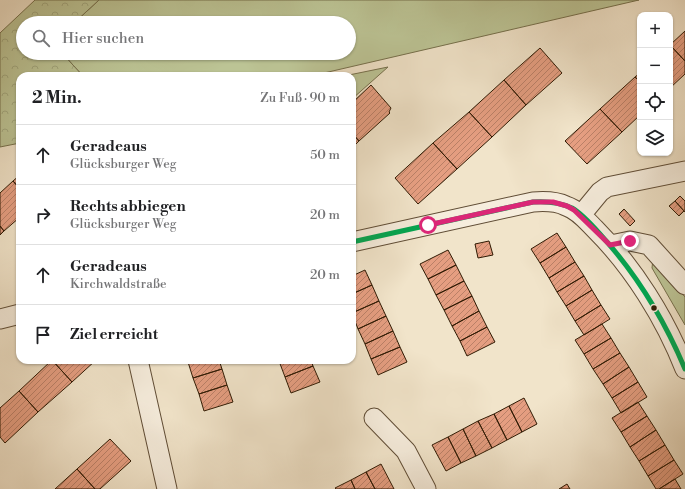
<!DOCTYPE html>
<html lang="de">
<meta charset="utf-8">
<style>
body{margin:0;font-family:"Libre Bodoni",serif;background:#f2f2f2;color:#202124}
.controls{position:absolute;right:12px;top:12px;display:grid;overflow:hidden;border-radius:8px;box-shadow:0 1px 3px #0004}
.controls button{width:36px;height:36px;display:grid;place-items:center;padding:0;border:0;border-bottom:1px solid #e0e0e0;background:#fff;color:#202124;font:20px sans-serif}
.stop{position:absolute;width:12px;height:12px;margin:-9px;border:3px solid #db2777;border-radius:50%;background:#fff}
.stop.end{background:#db2777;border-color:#fff;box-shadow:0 1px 4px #0008}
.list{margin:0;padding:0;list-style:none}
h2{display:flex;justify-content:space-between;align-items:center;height:52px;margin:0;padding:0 16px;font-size:17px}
h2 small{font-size:13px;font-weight:400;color:#757577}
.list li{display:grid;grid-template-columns:26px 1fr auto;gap:12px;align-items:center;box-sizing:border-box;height:60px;padding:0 16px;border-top:1px solid #e0e0e0}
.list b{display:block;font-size:15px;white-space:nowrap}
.list p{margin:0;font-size:13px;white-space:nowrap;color:#757577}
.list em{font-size:13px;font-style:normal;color:#757577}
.icon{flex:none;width:22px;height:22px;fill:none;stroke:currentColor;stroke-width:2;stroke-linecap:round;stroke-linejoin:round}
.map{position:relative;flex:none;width:685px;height:489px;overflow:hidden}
.search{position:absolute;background:#fff;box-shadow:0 1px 3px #0004;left:16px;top:16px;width:340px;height:44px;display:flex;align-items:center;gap:10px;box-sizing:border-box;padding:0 14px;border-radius:22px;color:#757577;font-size:15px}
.panel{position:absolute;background:#fff;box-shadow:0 1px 3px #0004;left:16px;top:72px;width:340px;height:292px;border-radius:12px}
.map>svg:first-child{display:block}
.green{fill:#bcc495;stroke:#76704c}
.forest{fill:url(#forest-crowns);stroke:#76704c}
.building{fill:url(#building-hatch);stroke:#301b04}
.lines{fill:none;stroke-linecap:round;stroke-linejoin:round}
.minor-casing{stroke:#604d36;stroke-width:21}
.minor{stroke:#f6eddd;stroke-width:19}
.bus-1-casing{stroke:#f6eddd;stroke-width:8}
.bus-1{stroke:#00a651;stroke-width:5}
.route{stroke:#db2777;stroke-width:5}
.bus-dot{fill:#301b04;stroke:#f6eddd;stroke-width:1.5}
</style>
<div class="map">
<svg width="685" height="489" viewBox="0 0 685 489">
<defs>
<pattern id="forest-crowns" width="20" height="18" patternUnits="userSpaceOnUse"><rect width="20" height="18" fill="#bcc495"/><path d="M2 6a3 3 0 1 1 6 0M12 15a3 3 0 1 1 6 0" fill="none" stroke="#a2a87f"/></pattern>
<pattern id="building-hatch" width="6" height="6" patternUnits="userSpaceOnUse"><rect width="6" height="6" fill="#e59e81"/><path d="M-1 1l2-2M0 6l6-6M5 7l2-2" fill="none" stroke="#ba8067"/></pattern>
</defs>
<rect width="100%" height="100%" fill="#f1e4ca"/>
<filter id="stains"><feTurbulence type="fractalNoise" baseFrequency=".005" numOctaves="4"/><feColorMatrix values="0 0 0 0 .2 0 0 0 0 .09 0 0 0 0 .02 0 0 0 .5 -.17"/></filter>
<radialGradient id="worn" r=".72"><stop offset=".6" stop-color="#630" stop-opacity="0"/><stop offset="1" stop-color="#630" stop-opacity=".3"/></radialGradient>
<path class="green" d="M99,0h540l-328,76h-228l-21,-23h287v-30h-275z
M388,67l-36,32v-23h-8z
M653,258l32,39v28l-33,-57z"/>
<path class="forest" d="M35,0h64l-25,23h-51v30h39l21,23h-63v67l-20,4v-114z"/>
<path class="building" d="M685,31v30l-15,-16z
M670,45l15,16v13l-15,14z
M540,48l22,25 -36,32 -22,-25z
M640,73v9l-5,-5z
M635,77l5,5v33l-18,17 -22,-23z
M504,80l22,25 -34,32 -23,-25z
M371,85l20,23 -2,4 1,1 -31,28 -7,-8v-30z
M600,109l22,23 -35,32 -22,-23z
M469,112l23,25 -35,32 -24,-26z
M352,133l7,8 -7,7z
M433,143l24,26 -39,35 -23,-26z
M20,175v14l-7,-8z
M13,181l7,8v28l-16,14 -4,-5v-33z
M680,196l5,5v11l-10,-11z
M675,201l9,10 -5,5 -10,-10z
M624,209l11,12 -5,5 -11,-12z
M0,226l4,5 -4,4z
M557,233l9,14 -26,16 -9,-14z
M489,241l4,14 -15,3 -3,-14z
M566,247l9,15 -26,16 -9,-15z
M448,250l8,15 -28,14 -8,-15z
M575,262l9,14 -27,16 -8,-14z
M456,265l8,16 -28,14 -8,-16z
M365,270l7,15 -20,9v-18z
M584,276l8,14 -26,16 -9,-14z
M464,281l8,15 -28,14 -8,-15z
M372,285l7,16 -27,12v-19z
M592,290l9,15 -26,16 -9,-15z
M472,296l7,15 -27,15 -8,-16z
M379,301l7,15 -28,13 -6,-16z
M601,305l9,14 -26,16 -9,-14z
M479,311l8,16 -27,14 -8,-15z
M386,316l7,15 -28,13 -7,-15z
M602,324l9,14 -27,16 -9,-14z
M487,327l8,15 -28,14 -7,-15z
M393,331l7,16 -29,12 -6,-15z
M611,338l9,15 -27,16 -9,-15z
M400,347l7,15 -29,13 -7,-16z
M620,353l9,14 -26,17 -10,-15z
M52,360h44l-24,22z
M52,360l20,22 -34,30 -19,-21z
M193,360h26l3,9 -29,9 -5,-16z
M281,360h30l2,6 -28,11 -6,-16z
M313,366l7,16 -29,11 -6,-16z
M629,367l9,15 -26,16 -9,-14z
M222,369l5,16 -28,9 -6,-16z
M638,382l9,15 -26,16 -9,-15z
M227,385l6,17 -29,9 -5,-17z
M19,391l19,21 -33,31 -5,-6v-29z
M524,398l13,26 -15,8 -13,-26z
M638,402l9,14 -26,16 -9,-14z
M509,406l13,26 -15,8 -13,-26z
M494,414l13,26 -15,8 -14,-27z
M647,416l9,14 -26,17 -9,-15z
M478,421l14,27 -16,8 -13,-27z
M463,429l13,27 -15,7 -13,-26z
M656,430l9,15 -26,16 -9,-14z
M448,437l13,26 -15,8 -14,-26z
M110,439l21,22 -31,28h-5l-18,-20z
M665,445l9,15 -26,16 -9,-15z
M674,460l9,14 -24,15h-3l-8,-13z
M381,464l13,25h-19l-9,-17z
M77,469l18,20h-40z
M366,472l9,17h-20l-4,-9z
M675,479l6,10h-22z
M351,480l4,9h-19l-1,-1z
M567,484l3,5h-11z"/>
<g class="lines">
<g class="minor-casing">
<path id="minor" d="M581,215l19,-23 7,-5 78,-16
M352,242l181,-40c12,-1 23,-1 33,4 12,4 20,14 29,23 38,38 70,89 90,140
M611,245l19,-4 19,4 36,40
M0,319l20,-5
M138,360l29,129
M374,418l32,33 20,38"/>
</g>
<use href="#minor" class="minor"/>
<g class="bus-1-casing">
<path id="bus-1" d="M352,242l181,-40c14,-1 26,0 39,6 10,6 19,16 27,25 37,40 65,86 86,136"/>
</g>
<use href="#bus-1" class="bus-1"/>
</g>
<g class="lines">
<path class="route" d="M428,225l105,-23h20l14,4 7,4 36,35 20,-4"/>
</g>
<circle class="bus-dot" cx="654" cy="308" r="3.5"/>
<rect width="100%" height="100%" filter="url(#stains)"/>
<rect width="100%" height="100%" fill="url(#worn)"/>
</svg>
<div class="controls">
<button>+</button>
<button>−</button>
<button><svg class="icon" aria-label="locate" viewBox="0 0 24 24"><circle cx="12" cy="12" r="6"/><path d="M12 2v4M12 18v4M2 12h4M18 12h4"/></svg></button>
<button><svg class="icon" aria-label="layers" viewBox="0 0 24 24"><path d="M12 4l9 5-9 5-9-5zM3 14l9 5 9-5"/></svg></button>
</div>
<div class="stop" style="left:428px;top:225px"></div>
<div class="stop end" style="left:630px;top:241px"></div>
<div class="search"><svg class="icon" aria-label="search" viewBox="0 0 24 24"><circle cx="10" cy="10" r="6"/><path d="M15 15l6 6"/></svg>Hier suchen</div>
<section class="panel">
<h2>2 Min.<small>Zu Fuß · 90 m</small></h2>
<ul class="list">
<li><svg class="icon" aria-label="ahead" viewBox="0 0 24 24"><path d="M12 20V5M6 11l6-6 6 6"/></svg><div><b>Geradeaus</b><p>Glücksburger Weg</p></div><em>50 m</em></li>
<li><svg class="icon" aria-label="right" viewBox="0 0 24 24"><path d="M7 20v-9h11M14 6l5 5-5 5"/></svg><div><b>Rechts abbiegen</b><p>Glücksburger Weg</p></div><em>20 m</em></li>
<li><svg class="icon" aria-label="ahead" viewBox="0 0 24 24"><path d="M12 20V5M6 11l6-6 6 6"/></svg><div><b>Geradeaus</b><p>Kirchwaldstraße</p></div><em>20 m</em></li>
<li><svg class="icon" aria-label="arrive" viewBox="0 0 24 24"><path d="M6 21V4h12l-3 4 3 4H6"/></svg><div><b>Ziel erreicht</b></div></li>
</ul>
</section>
</div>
